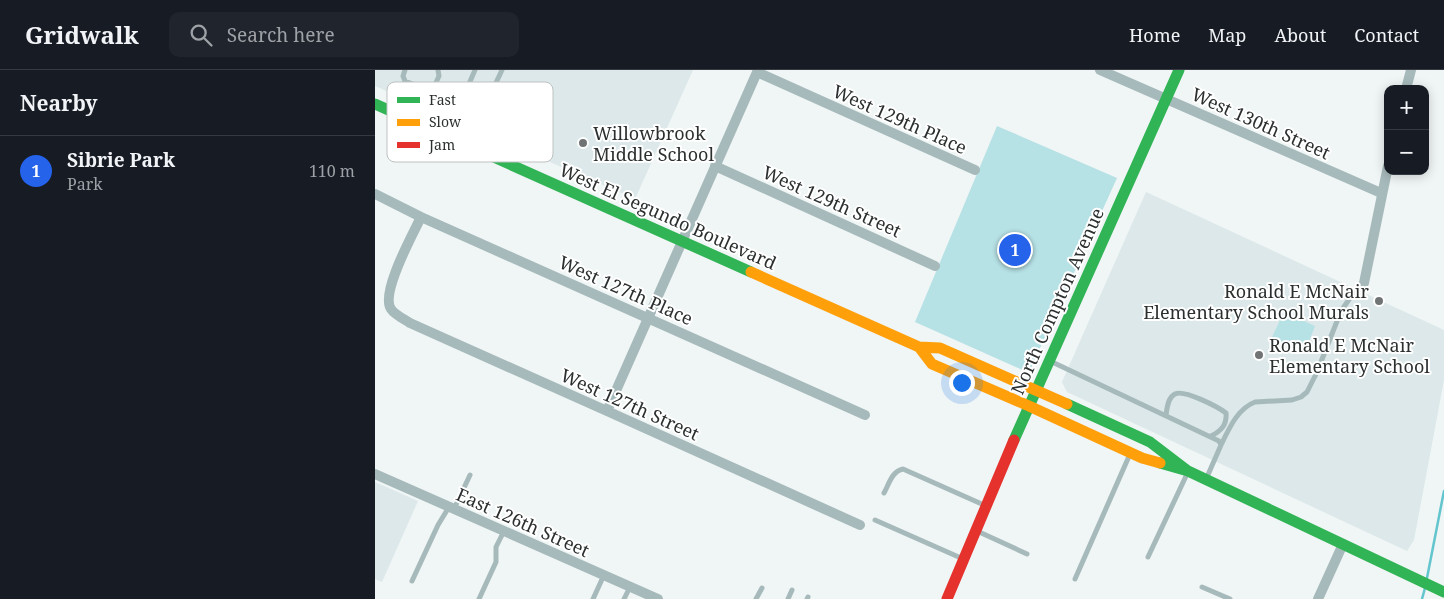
<!DOCTYPE html>
<meta charset="utf-8">
<style>
body{margin:0;font-family:"Noto Serif",serif;background:#20242c;color:#f1f3f6}
.controls{position:absolute;right:15px;top:15px;display:grid;overflow:hidden;border-radius:10px;box-shadow:0 2px 12px #0003}
.controls button{width:45px;height:45px;display:grid;place-items:center;padding:0;border:0;border-bottom:1px solid #363941;background:#171b24;color:#f1f3f6;font:25px sans-serif}
.you{position:absolute;left:586px;top:312px;width:18px;height:18px;margin:-12px;border:4px solid #fff;border-radius:50%;background:#1a73e8;box-shadow:0 0 0 8px #1a73e833}
.badge{display:grid;place-items:center;width:32px;height:32px;border-radius:50%;background:#2563eb;color:#fff;font-size:16px;font-weight:700}
.pin{position:absolute;translate:-50% -50%;border:2px solid #fff;box-shadow:0 1px 5px #0006}
.list{margin:0;padding:0;list-style:none}
h2{display:flex;justify-content:space-between;align-items:center;height:65px;margin:0;padding:0 20px;font-size:21px}
h2 small{font-size:16px;font-weight:400;color:#9ea1a6}
.list li{display:grid;grid-template-columns:32px 1fr auto;gap:15px;align-items:center;box-sizing:border-box;height:70px;padding:0 20px;border-top:1px solid #363941}
.list b{display:block;font-size:19px;white-space:nowrap}
.list p{margin:0;font-size:16px;white-space:nowrap;color:#9ea1a6}
.list em{font-size:16px;font-style:normal;color:#9ea1a6}
.icon{flex:none;width:28px;height:28px;fill:none;stroke:currentColor;stroke-width:2;stroke-linecap:round;stroke-linejoin:round}
.map{position:relative;flex:none;width:1069px;height:529px;overflow:hidden}
header{display:flex;align-items:center;gap:30px;box-sizing:border-box;height:70px;padding:0 25px;background:#171b24;border-bottom:1px solid #363941}
header strong{font-size:24px}
nav{display:flex;gap:28px;margin-inline-start:auto;font-size:18px}
.search{width:350px;height:45px;background:#20242c;display:flex;align-items:center;gap:12px;box-sizing:border-box;padding:0 18px;border-radius:10px;color:#9ea1a6;font-size:19px}
main{display:flex}
aside{flex:1;background:#171b24}
.map>svg:first-child{display:block}
.built{fill:#dce8e9}
.green{fill:#b6e1e5}
.lines{fill:none;stroke-linecap:round;stroke-linejoin:round}
.stream{stroke:#63c5cd;stroke-width:2.5}
.lane{stroke:#a7babb;stroke-width:5}
.street{stroke:#a7babb;stroke-width:10}
.fast{stroke:#30b455;stroke-width:11}
.slow{stroke:#ff9f0a;stroke-width:11}
.jam{stroke:#e5322d;stroke-width:11}
.poi-dot{fill:#707475;stroke:#fff;stroke-width:2}
.labels{text-anchor:middle;dominant-baseline:central;stroke-width:4;stroke-linejoin:round;paint-order:stroke}
.street-label{font-size:18px;fill:#2b2f30;stroke:#fff}
.poi-label{font-size:18px;fill:#2b2f30;stroke:#fff;text-anchor:start}
.key{fill:#fff;stroke:#bfc1c1;stroke-width:1}
.key-label{font-size:14px;fill:#2b2f30}
</style>
<header>
<strong>Gridwalk</strong>
<div class="search"><svg class="icon" aria-label="search" viewBox="0 0 24 24"><circle cx="10" cy="10" r="6"/><path d="M15 15l6 6"/></svg>Search here</div>
<nav><a>Home</a><a>Map</a><a>About</a><a>Contact</a></nav>
</header>
<main>
<aside>
<h2>Nearby<small></small></h2>
<ul class="list">
<li><span class="badge">1</span><div><b>Sibrie Park</b><p>Park</p></div><em>110 m</em></li>
</ul>
</aside>
<div class="map">
<svg width="1069" height="529" viewBox="0 0 1069 529">
<rect width="100%" height="100%" fill="#f0f5f5"/>
<path class="built" d="M0,0h318l-58,129 -260,-113z
M771,122l298,138v50l-30,160 -7,11 -340,-159 -5,-10z
M0,412l43,19 -36,81 -7,-3z"/>
<path class="green" d="M622,56l120,52 -87,192 -3,2 -112,-50z
M909,242l31,14 -11,28 -32,-17z"/>
<g class="lines">
<path class="stream" d="M1052,508l17,-87
M1047,529l3,-11"/>
<path class="lane" d="M30,0l-2,6 2,5 23,9 5,-1 6,-13 -1,-6
M81,42c9,0 15,7 23,7l23,-49
M35,47l13,-28
M70,62l6,-14 8,-11 16,-37
M675,291l169,80 2,4 -14,32
M791,345c1,-7 2,-18 9,-21 9,-5 43,13 51,19 1,12 -5,18 -15,23
M846,375c8,-16 16,-36 34,-43l37,-2 9,-3 6,-5 10,-20 24,-61 16,-23 7,-5
M509,423c5,-9 8,-22 19,-24l81,36
M79,439l16,-34
M500,450l86,38
M602,461l50,23
M773,487l39,-83
M700,509l55,-125
M37,511l26,-56 11,-18
M827,517l28,12
M104,529l17,-37v-15l8,-16
M218,529l11,-24
M249,529l6,-12
M381,529l6,-11
M413,529l4,-9
M432,529l1,-2"/>
<path class="street" d="M725,0l281,123
M382,2l218,98
M1031,19l5,-19
M340,96l220,100
M0,124l46,23 444,198
M46,147c-8,17 -41,76 -30,92 4,6 13,10 19,14l197,88 253,114
M989,213l24,-117
M232,341l151,-341
M0,404l283,125
M943,529l25,-55"/>
<path class="fast" d="M0,34l376,168
M692,334l83,38 38,29
M639,370l165,-370
M785,393l28,8 256,121"/>
<path class="slow" d="M376,202l168,75 21,1 127,56
M544,277l13,17 97,42 113,52 18,5"/>
<path class="jam" d="M572,529l67,-159"/>
</g>
<g class="poi-dot">
<circle cx="208" cy="73" r="5"/>
<circle cx="1004" cy="231" r="5"/>
<circle cx="884" cy="285" r="5"/>
</g>
<g class="labels">
<g class="street-label">
<text transform="translate(525 49) rotate(24)">West 129th Place</text>
<text transform="translate(886 53) rotate(24)">West 130th Street</text>
<text transform="translate(457 131) rotate(24)">West 129th Street</text>
<text transform="translate(293 146) rotate(24)">West El Segundo Boulevard</text>
<text transform="translate(251 220) rotate(24)">West 127th Place</text>
<text transform="translate(682 231) rotate(-66)">North Compton Avenue</text>
<text transform="translate(255 334) rotate(24)">West 127th Street</text>
<text transform="translate(148 452) rotate(24)">East 126th Street</text>
</g>
<g class="poi-label">
<text x="218" y="63">Willowbrook<tspan x="218" dy="21">Middle School</tspan></text>
<text x="994" y="221" text-anchor="end">Ronald E McNair<tspan x="994" dy="21">Elementary School Murals</tspan></text>
<text x="894" y="275">Ronald E McNair<tspan x="894" dy="21">Elementary School</tspan></text>
</g>
</g>
<rect x="12" y="12" width="166" height="80" rx="8" class="key"/>
<rect x="22" y="27" width="23" height="6" fill="#30b455"/>
<rect x="22" y="49" width="23" height="7" fill="#ff9f0a"/>
<rect x="22" y="72" width="23" height="6" fill="#e5322d"/>
<g class="key-label">
<text x="54" y="35">Fast</text>
<text x="54" y="57">Slow</text>
<text x="54" y="80">Jam</text>
</g>
</svg>
<div class="controls">
<button>+</button>
<button>−</button>
</div>
<div class="you"></div>
<div class="pin badge" style="left:640px;top:180px">1</div>
</div>
</main>
